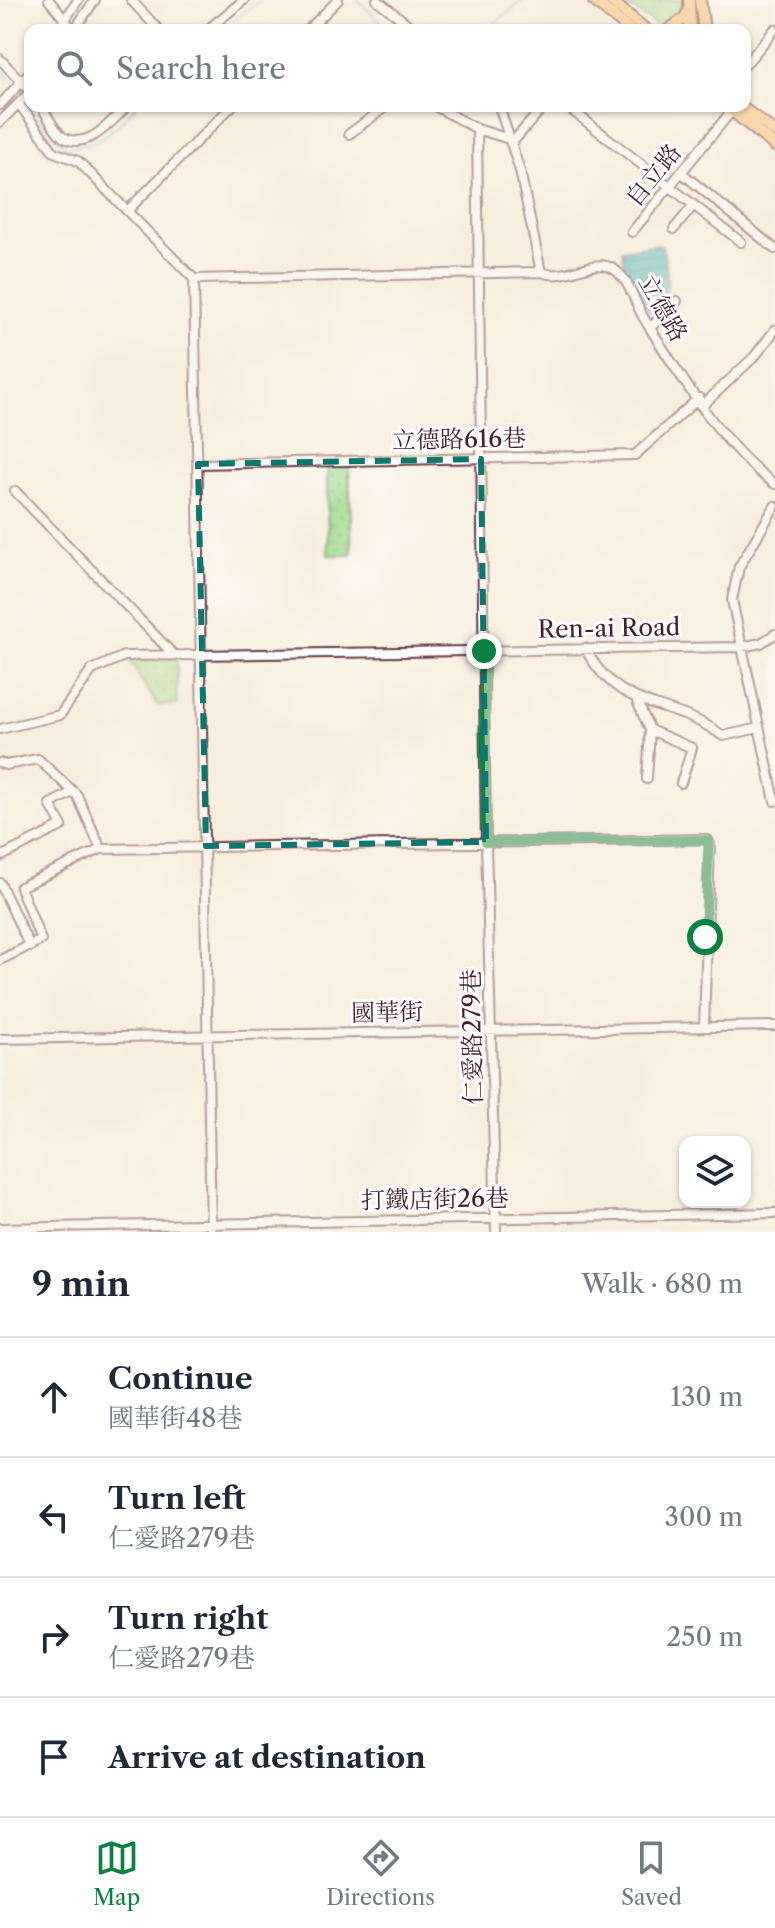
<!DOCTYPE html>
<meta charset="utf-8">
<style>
body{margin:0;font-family:"Libre Caslon Text","Noto Serif TC",serif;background:#f6f6f7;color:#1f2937}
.controls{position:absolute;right:24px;bottom:24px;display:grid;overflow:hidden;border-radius:16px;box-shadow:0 2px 6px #0004}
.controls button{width:72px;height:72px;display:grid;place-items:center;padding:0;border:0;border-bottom:2px solid #e0e1e3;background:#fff;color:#1f2937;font:40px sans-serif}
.stop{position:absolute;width:24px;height:24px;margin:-18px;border:6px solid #0b8043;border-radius:50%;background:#fff}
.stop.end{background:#0b8043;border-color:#fff;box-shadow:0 2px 8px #0008}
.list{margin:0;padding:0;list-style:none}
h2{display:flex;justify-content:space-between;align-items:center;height:104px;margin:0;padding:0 32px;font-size:34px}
h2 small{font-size:26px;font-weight:400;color:#747a83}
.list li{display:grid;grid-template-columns:52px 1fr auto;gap:24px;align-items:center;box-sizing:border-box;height:120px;padding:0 32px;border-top:2px solid #e0e1e3}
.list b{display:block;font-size:30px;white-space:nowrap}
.list p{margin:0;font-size:26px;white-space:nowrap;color:#747a83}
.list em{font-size:26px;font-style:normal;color:#747a83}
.icon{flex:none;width:44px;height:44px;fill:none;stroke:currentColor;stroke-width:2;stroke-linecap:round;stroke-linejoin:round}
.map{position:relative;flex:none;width:775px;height:1232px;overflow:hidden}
.search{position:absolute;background:#fff;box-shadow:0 2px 6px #0004;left:24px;right:24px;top:24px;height:88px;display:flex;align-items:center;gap:20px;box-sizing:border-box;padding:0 28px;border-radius:16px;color:#747a83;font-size:30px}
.sheet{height:584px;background:#fff}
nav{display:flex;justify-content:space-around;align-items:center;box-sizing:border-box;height:112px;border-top:2px solid #e0e1e3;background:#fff;font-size:22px;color:#747a83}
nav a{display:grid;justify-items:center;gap:4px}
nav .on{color:#0b8043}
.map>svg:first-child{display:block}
.grass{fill:url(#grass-dots);stroke:#767d5c;stroke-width:2}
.water{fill:url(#water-rules);stroke:#446672;stroke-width:2}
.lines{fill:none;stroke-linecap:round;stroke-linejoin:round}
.stream{stroke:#3eaeba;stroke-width:2}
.minor-casing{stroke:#643e46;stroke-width:12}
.major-casing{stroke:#643e46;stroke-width:14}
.minor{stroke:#fff;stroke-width:8}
.major{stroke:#ffbb71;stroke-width:10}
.route{stroke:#0b8043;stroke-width:10}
.marked{fill:none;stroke:#0f766e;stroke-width:6;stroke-dasharray:16 10;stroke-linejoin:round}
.labels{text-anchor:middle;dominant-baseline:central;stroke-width:6;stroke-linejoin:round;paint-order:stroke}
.street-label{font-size:24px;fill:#4a1f2b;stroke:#fff}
</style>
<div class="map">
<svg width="775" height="1232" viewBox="0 0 775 1232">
<defs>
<pattern id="grass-dots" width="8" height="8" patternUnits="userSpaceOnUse" patternTransform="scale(2)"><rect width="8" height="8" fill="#a1db8e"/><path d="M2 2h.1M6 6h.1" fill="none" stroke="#8cbc7b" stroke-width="1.8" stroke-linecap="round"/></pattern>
<pattern id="water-rules" width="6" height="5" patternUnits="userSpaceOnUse" patternTransform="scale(2)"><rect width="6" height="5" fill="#3eaeba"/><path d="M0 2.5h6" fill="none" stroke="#368d97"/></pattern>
</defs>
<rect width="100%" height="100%" fill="#fff"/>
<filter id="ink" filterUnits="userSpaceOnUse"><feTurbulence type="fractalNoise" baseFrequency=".0125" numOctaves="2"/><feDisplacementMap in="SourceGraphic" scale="16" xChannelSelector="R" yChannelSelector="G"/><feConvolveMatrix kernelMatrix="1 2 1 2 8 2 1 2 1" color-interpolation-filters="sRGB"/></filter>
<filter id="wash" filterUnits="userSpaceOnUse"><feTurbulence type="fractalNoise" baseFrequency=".006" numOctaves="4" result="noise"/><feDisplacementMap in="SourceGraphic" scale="32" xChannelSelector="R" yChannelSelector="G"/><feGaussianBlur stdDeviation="1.8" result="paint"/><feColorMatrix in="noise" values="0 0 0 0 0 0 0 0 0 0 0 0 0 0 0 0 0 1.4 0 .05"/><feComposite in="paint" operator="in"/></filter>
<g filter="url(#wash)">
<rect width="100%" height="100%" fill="#f8eede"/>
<path class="grass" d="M618,0h66c0,15 -9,27 -25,27z
M327,466l22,1 3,88h-24z
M177,659v46h-20l-28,-45z"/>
<path class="water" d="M658,244l4,2c5,21 10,43 -2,62l-10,4 -25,-43 -3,-19z"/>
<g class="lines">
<path class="stream" d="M358,0l30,30
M221,30l40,-30
M487,30l36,-30
M0,68l9,11
M33,110l33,38c33,-2 49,-19 70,-42"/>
</g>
</g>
<g filter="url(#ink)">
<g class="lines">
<g class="minor-casing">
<path id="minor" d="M49,0l24,30
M131,0l28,30
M377,0l38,30
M58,30l20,-30
M74,30l21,-30
M207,30l37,-30
M308,30l30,-30
M0,59l30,32
M745,65l30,-36
M19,104l35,48 24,9 116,118 17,953
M0,105l30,-33
M41,106c6,9 14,25 22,31 24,15 50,-17 64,-31
M435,106l42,23 32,10
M499,106l21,65 21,101c26,10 51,-15 71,-4 18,10 23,37 33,52 34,54 78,128 130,164
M570,106l-1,2 172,134
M0,122l30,-30
M477,129l9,713 10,390
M349,134l38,-28
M511,144l33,-38
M682,173l93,76
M127,211l105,-105
M674,229l20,-24
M632,232l103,-125
M194,279l347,-7
M650,328l27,-27
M703,405l52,-49 20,-26
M198,464l437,-9 64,-57
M15,491l159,164
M775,506l-36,61 -7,33 43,201
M585,648c35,67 86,49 138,88l36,-8
M637,701l13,29 -3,49
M0,729l60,-14 32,-45 32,-14 617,-9 20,-4 14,-9
M650,730l42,18 -11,35
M0,763l6,2 32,-6 39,36 24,54
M0,857l62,-31 -12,-22 21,-11
M0,883l30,64
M0,960l41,-20 -21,-53 81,-38 604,-10 5,5 -6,183
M0,1039l775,-13
M0,1228l775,-15"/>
</g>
<g class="major-casing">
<path id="major" d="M593,0l37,30
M610,0l36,30
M689,0l1,30
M700,0l4,30
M668,30l16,-11 5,-9
M726,106l49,40
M740,106l35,26"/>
</g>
<use href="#minor" class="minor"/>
<use href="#major" class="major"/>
</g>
</g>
<g class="lines" filter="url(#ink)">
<path class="route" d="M484,651l2,191 223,-2 -4,97"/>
</g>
<path d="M0 0H775V1232H0ZM481,459l5,383 -280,4 -8,-382z" fill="#f8eede" fill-opacity=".55" fill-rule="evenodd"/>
<path class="marked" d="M481,459l5,383 -280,4 -8,-382z"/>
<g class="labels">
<g class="street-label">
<text transform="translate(653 175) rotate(-51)">自立路</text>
<text transform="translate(663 308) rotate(60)">立德路</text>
<text transform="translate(459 439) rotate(-1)">立德路616巷</text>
<text transform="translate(609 628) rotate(-1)">Ren-ai Road</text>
<text transform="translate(387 1012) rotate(-1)">國華街</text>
<text transform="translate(472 1037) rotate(-91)">仁愛路279巷</text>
<text transform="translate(435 1199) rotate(-1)">打鐵店街26巷</text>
</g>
</g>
</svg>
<div class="controls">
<button><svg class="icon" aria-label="layers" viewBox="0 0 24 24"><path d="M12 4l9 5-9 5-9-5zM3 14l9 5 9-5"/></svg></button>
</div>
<div class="stop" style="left:705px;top:937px"></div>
<div class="stop end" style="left:484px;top:651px"></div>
<div class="search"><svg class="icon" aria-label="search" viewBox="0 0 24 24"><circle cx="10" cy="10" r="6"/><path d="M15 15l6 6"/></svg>Search here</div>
</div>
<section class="sheet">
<h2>9 min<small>Walk · 680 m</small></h2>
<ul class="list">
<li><svg class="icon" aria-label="ahead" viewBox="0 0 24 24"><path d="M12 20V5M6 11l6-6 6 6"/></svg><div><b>Continue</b><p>國華街48巷</p></div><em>130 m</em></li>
<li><svg class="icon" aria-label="left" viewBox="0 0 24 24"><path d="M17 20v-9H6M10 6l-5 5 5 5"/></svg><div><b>Turn left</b><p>仁愛路279巷</p></div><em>300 m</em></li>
<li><svg class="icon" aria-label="right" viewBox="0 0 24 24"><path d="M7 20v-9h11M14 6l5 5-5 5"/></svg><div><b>Turn right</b><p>仁愛路279巷</p></div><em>250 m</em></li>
<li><svg class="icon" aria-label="arrive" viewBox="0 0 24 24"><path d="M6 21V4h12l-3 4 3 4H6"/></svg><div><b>Arrive at destination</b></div></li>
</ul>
</section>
<nav>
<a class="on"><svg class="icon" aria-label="map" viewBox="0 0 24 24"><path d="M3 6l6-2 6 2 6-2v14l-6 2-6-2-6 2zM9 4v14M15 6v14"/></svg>Map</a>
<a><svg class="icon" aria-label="directions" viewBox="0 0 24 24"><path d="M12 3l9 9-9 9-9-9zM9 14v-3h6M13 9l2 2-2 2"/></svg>Directions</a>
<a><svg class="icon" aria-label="saved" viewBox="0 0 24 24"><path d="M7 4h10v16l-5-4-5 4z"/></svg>Saved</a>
</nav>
